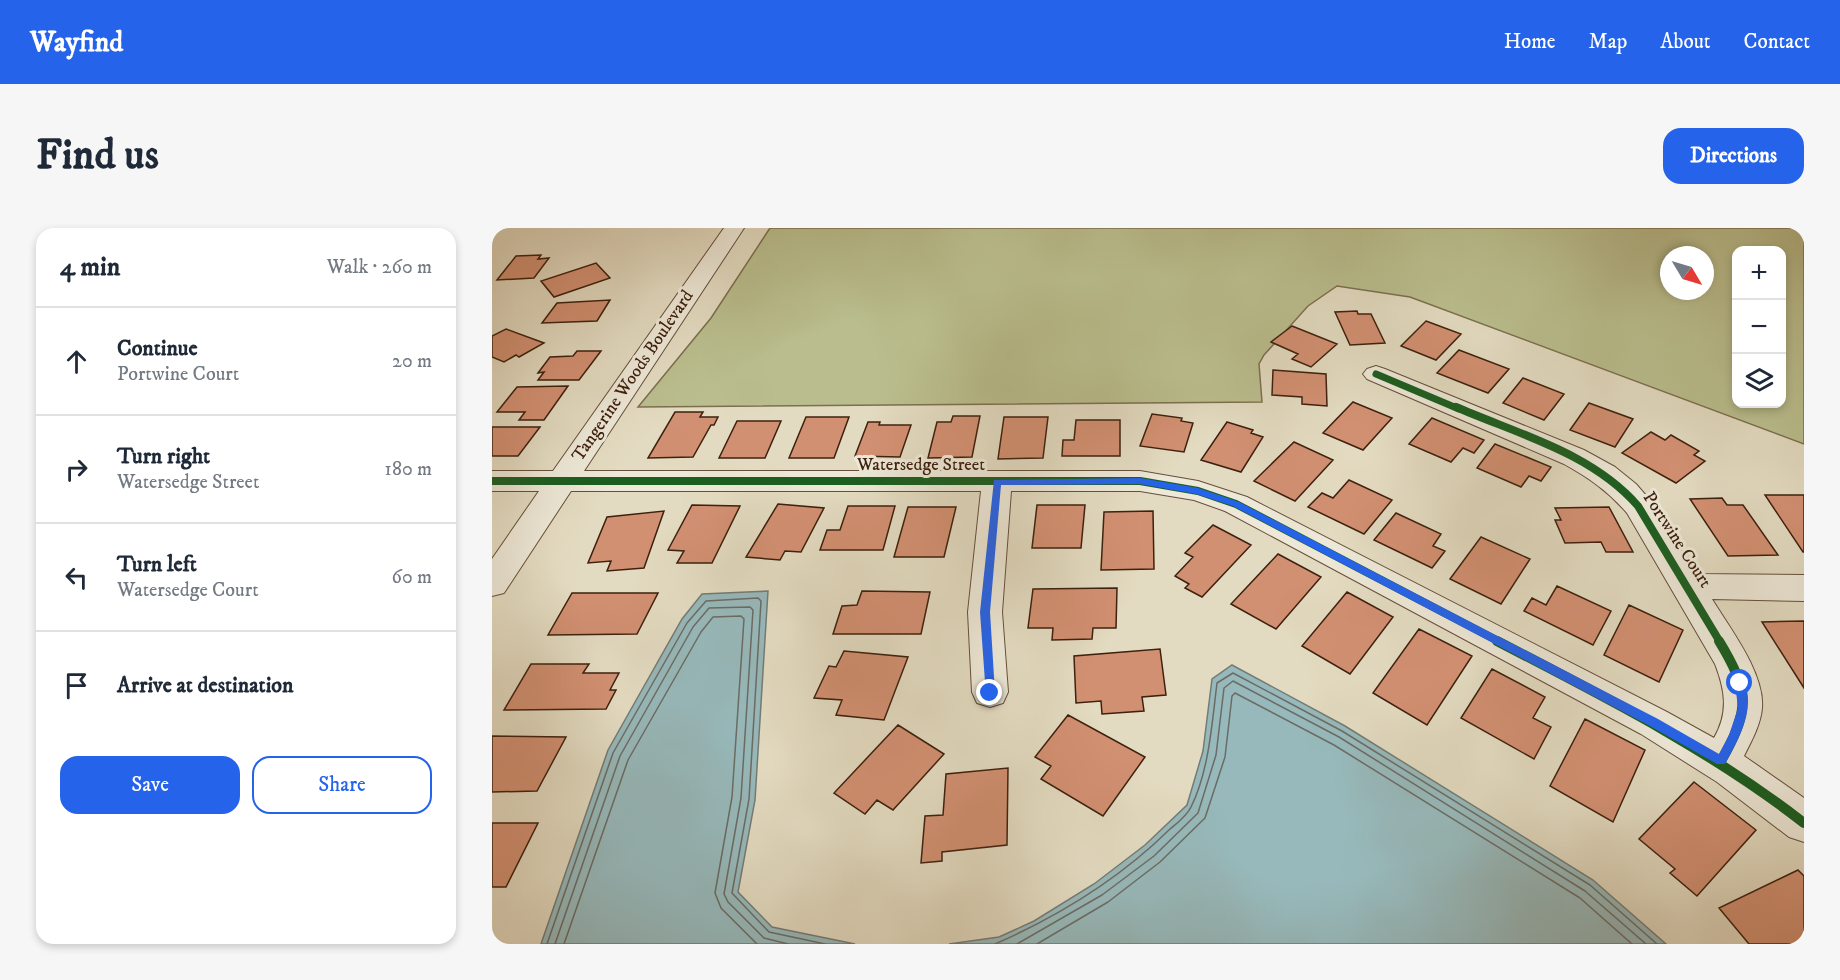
<!DOCTYPE html>
<meta charset="utf-8">
<style>
body{margin:0;font-family:"IM FELL DW Pica",serif;background:#f6f6f7;color:#1f2937}
.controls{position:absolute;right:18px;top:18px;display:grid;overflow:hidden;border-radius:12px;box-shadow:0 3px 9px #0003}
.controls button{width:54px;height:54px;display:grid;place-items:center;padding:0;border:0;border-bottom:2px solid #e0e1e3;background:#fff;color:#1f2937;font:30px sans-serif}
.compass{position:absolute;left:1168px;top:18px;width:54px;height:54px;border-radius:50%;background:#fff;box-shadow:0 3px 9px #0003;rotate:128deg}
.stop{position:absolute;width:18px;height:18px;margin:-14px;border:4px solid #2563eb;border-radius:50%;background:#fff}
.stop.end{background:#2563eb;border-color:#fff;box-shadow:0 2px 6px #0008}
.list{margin:0;padding:0;list-style:none}
h2{display:flex;justify-content:space-between;align-items:center;height:78px;margin:0;padding:0 24px;font-size:26px}
h2 small{font-size:20px;font-weight:400;color:#747a83}
.list li{display:grid;grid-template-columns:39px 1fr auto;gap:18px;align-items:center;box-sizing:border-box;height:108px;padding:0 24px;border-top:2px solid #e0e1e3}
.list b{display:block;font-size:22px;white-space:nowrap}
.list p{margin:0;font-size:20px;white-space:nowrap;color:#747a83}
.list em{font-size:20px;font-style:normal;color:#747a83}
.actions{display:flex;gap:12px;padding:18px 24px}
.actions a{flex:1;padding:14px 0;border:2px solid #2563eb;border-radius:18px;text-align:center;font-size:21px;color:#2563eb}
.actions .main{background:#2563eb;color:#fff}
.icon{flex:none;width:33px;height:33px;fill:none;stroke:currentColor;stroke-width:2;stroke-linecap:round;stroke-linejoin:round}
.map{position:relative;flex:none;width:1312px;height:716px;overflow:hidden;border-radius:18px}
header{display:flex;align-items:center;gap:36px;box-sizing:border-box;height:84px;padding:0 30px;background:#2563eb;color:#fff}
header strong{font-size:28px}
nav{display:flex;gap:33px;margin-inline-start:auto;font-size:21px}
.intro{display:flex;align-items:center;justify-content:space-between;box-sizing:border-box;height:144px;padding:0 36px}
h1{margin:0;font-size:42px}
.button{padding:15px 27px;border-radius:18px;background:#2563eb;color:#fff;font-size:21px;font-weight:700}
main{display:flex;gap:36px;padding:0 36px}
aside{flex:1;background:#fff;border-radius:18px;box-shadow:0 3px 9px #0003}
.map>svg:first-child{display:block}
.green{fill:#babe8e;stroke:#7c6f4e;stroke-width:1.5;fill-rule:evenodd}
.water{fill:#97b9bb;stroke:#737c76;stroke-width:1.5}
.lines{fill:none;stroke-linecap:round;stroke-linejoin:round}
.shore{stroke:#6a6c64;stroke-width:1.5}
.building{fill:#d29072;stroke:#3d200e;stroke-width:1.5}
.minor-casing{stroke:#664f3b;stroke-width:2}
.minor{fill:#ede8d7;fill-rule:evenodd}
.cycleway-far2-casing{stroke:#ede8d7;stroke-width:10}
.cycleway-far1-casing{stroke:#ede8d7;stroke-width:12}
.cycleway-casing{stroke:#ede8d7;stroke-width:14}
.cycleway-far2{stroke:#1b5e20;stroke-width:7}
.cycleway-far1{stroke:#1b5e20;stroke-width:8}
.cycleway{stroke:#1b5e20;stroke-width:10}
.route{fill:#2563eb}
.labels{text-anchor:middle;dominant-baseline:central;stroke-width:6;stroke-linejoin:round;paint-order:stroke}
.street-label{font-size:18px;fill:#3d200e;stroke:#ede8d7}
</style>
<header>
<strong>Wayfind</strong>
<nav><a>Home</a><a>Map</a><a>About</a><a>Contact</a></nav>
</header>
<div class="intro"><h1>Find us</h1><a class="button">Directions</a></div>
<main>
<aside>
<h2>4 min<small>Walk · 260 m</small></h2>
<ul class="list">
<li><svg class="icon" aria-label="ahead" viewBox="0 0 24 24"><path d="M12 20V5M6 11l6-6 6 6"/></svg><div><b>Continue</b><p>Portwine Court</p></div><em>20 m</em></li>
<li><svg class="icon" aria-label="right" viewBox="0 0 24 24"><path d="M7 20v-9h11M14 6l5 5-5 5"/></svg><div><b>Turn right</b><p>Watersedge Street</p></div><em>180 m</em></li>
<li><svg class="icon" aria-label="left" viewBox="0 0 24 24"><path d="M17 20v-9H6M10 6l-5 5 5 5"/></svg><div><b>Turn left</b><p>Watersedge Court</p></div><em>60 m</em></li>
<li><svg class="icon" aria-label="arrive" viewBox="0 0 24 24"><path d="M6 21V4h12l-3 4 3 4H6"/></svg><div><b>Arrive at destination</b></div></li>
</ul>
<div class="actions"><a class="main">Save</a><a>Share</a></div>
</aside>
<div class="map">
<svg width="1312" height="716" viewBox="0 0 1312 716">
<rect width="100%" height="100%" fill="#e3dbc1"/>
<filter id="stains"><feTurbulence type="fractalNoise" baseFrequency=".00333" numOctaves="4"/><feColorMatrix values="0 0 0 0 .2 0 0 0 0 .09 0 0 0 0 .02 0 0 0 .5 -.17"/></filter>
<radialGradient id="worn" r=".72"><stop offset=".6" stop-color="#630" stop-opacity="0"/><stop offset="1" stop-color="#630" stop-opacity=".3"/></radialGradient>
<path class="green" d="M278,0h1024l10,7v209l-394,-147 -73,-11 -29,20 -44,49 -5,9 3,38 -624,5 73,-89zM1244,22h46v154h-46zM1177,27h36v36h-36z"/>
<path class="water" d="M276,363l-13,209 -17,92 34,35 83,17h-314l67,-194 74,-131 20,-25z
M740,437l113,61 248,154 73,64h-717l50,-7 35,-16 60,-37 51,-39 42,-40 16,-54 9,-72z"/>
<g class="lines">
<path class="shore" d="M55,716l66,-191 74,-130 19,-22 52,-3 3,3 -12,198 -17,94 37,39 56,12
M63,716l65,-188 73,-129 16,-19 41,-1 3,3 -12,188 -17,96 4,8 36,36 24,6
M72,716l64,-184 73,-128 12,-15 28,-1 3,3 -12,178 -17,96 6,15 36,36
M503,716c64,-28 124,-65 174,-114 7,-6 18,-14 22,-23 18,-36 21,-84 26,-124l16,-10 109,58 248,154 67,59
M525,716l85,-49 52,-39 44,-43 18,-58 8,-67 9,-7 106,56 246,154 61,53
M545,716l71,-42 52,-40 45,-44 20,-61 7,-61 3,-3 99,52 246,153 52,46"/>
</g>
<path class="building" d="M49,27l-3,4 11,-1 -15,20 -37,2 19,-24z
M104,35l14,15 -56,19 -13,-16z
M118,72l-13,21 -55,2 15,-20z
M865,83l1,3h13l14,29 -35,2 -15,-33z
M934,93l35,13 -25,26 -35,-14z
M800,98l45,18 -26,23 -19,-8 6,-5 -27,-12z
M14,101l38,14 -25,14 -3,-2 -12,7 -12,-5v-21z
M967,122l50,19 -21,24 -51,-20z
M85,123h24l-22,29h-41l6,-8 -6,1 12,-16 23,-1z
M781,142l53,4 1,32 -25,-2v-7l-30,-2z
M1031,150l41,16 -20,26 -41,-17z
M76,158l-24,34h-25l6,-8h-28l20,-25z
M861,174l39,16 -29,32 -40,-17z
M1097,175l44,16 -18,28 -45,-17z
M183,184h28l-3,5h18l-4,8h-3l-18,32 -45,1z
M660,186l30,4 -1,3 12,2 -9,29 -44,-6z
M461,188h27l-8,41 -44,1 9,-36h14z
M314,189h43l-15,41h-45z
M512,189h44l-5,41 -45,1z
M940,190l52,22 -10,13 -11,-5 -12,14 -42,-18z
M584,192h44v36h-58l1,-16h11z
M245,193h44l-16,37h-46z
M376,194h12l-1,3h32l-11,32 -45,-1z
M735,194l26,8 -2,3 12,4 -22,35 -40,-12z
M0,199h48l-22,29h-26z
M1159,204l14,8 6,-5 28,16 -5,4 11,6 -29,22 -54,-30z
M802,214l39,18 -38,41 -41,-20z
M1003,216l56,23 -10,14 -12,-5 -8,11 -44,-19z
M857,252l43,20 -28,34 -56,-27 14,-14 11,5z
M1273,267h39v57h-1z
M1230,270l5,7h16l35,50 -50,1 -38,-57z
M286,276l46,4 -23,44 -16,-1 -5,9 -34,-3z
M200,277l48,1 -28,57h-35l7,-12 -16,-1z
M545,277h48l-4,43h-49z
M356,278h47l-12,44h-63l7,-20h13z
M416,279h48l-12,50h-50z
M1117,279l24,45h-27l-5,-10 -36,1 -10,-23h6l-6,-12z
M172,283l-20,57 -37,3 4,-10 -23,2 19,-46z
M661,283l1,58 -53,1 3,-58z
M904,285l45,21 -8,12 12,5 -13,17 -58,-28z
M721,297l38,20 -49,52 -17,-9 4,-4 -14,-8 18,-19 -8,-4z
M989,309l49,22 -29,45 -51,-25z
M786,326l43,23 -45,52 -45,-25z
M1065,358l54,25 -18,34 -69,-34 8,-13 14,7z
M625,360l-1,40h-23l-1,11 -40,1 1,-12h-25l5,-39z
M370,363l68,1 -9,42h-88l9,-28 15,-1z
M855,364l46,25 -43,57 -48,-28z
M80,365h86l-21,41 -89,1z
M1137,377l54,25 -24,52 -55,-27z
M1312,393v67l-42,-66z
M927,401l53,27 -45,69 -54,-32z
M668,421l6,46 -24,2 2,14 -42,3 -1,-13 -25,2 -2,-47z
M352,423l64,6 -24,63 -48,-5 6,-15 -28,-2 15,-32 7,1z
M39,436h58l-6,9h36l-9,17h6l-10,19 -102,1z
M1000,441l53,28 -12,21 18,9 -17,32 -73,-41z
M576,487l77,42 -42,59 -62,-37 10,-13 -16,-9z
M1093,491l60,31 -32,72 -63,-36z
M406,497l46,29 -51,56 -16,-10 -12,14 -31,-21z
M0,508l74,1 -29,54 -45,1z
M516,540l-1,77 -65,7v9l-21,2 4,-47 18,-1 3,-41z
M1202,554l62,48 -59,66 -27,-23 5,-4 -36,-30z
M0,595h46l-32,64h-14z
M1306,642l6,6v68h-55l-30,-36z"/>
<g class="lines">
<g class="minor-casing">
<path id="minor" d="M232,0h20l-160,243h556l58,10 49,16 420,215 47,26c15,-26 11,-48 1,-74l-88,-151c-19,-22 -38,-35 -63,-49l-197,-85 -4,-5 4,-5 9,-3 9,3 199,81 31,17 21,17 13,15 47,75 108,1v26l-92,-2c17,28 53,74 50,109 -1,16 -11,34 -18,48l60,42v44l-15,-5 -72,-55 -76,-48 -416,-223 -31,-11 -54,-9h-129l-9,121 6,80 -5,11 -13,4 -13,-4 -5,-11 -4,-80 13,-121h-410l-67,102 -12,3v-37l47,-68h-47v-20h61z"/>
</g>
<use href="#minor" class="minor"/>
<g class="cycleway-far2-casing">
<path id="cycleway-far2" d="M884,146l83,35"/>
</g>
<g class="cycleway-far1-casing">
<path id="cycleway-far1" d="M964,179c62,27 136,46 182,99l82,136
M0,253h648l58,10 38,13 264,138"/>
</g>
<g class="cycleway-casing">
<path id="cycleway" d="M1005,413c106,55 212,108 307,182
M1227,413c31,51 31,69 2,120"/>
</g>
<use href="#cycleway-far2" class="cycleway-far2"/>
<use href="#cycleway-far1" class="cycleway-far1"/>
<use href="#cycleway" class="cycleway"/>
</g>
<path class="route" d="M648,250l58,10 41,14 419,217 61,35 10,-19 9,-27 -3,-25 5,-5 4,2c12,30 -5,58 -19,84h-8l-67,-38 -417,-220 -37,-12 -56,-10 -139,1 -11,127 5,81 -1,3h-8l-6,-84 14,-132z"/>
<g class="labels">
<g class="street-label">
<text transform="translate(141 148) rotate(-56)">Tangerine Woods Boulevard</text>
<text x="429" y="237">Watersedge Street</text>
<text transform="translate(1185 312) rotate(57)">Portwine Court</text>
</g>
</g>
<rect width="100%" height="100%" filter="url(#stains)"/>
<rect width="100%" height="100%" fill="url(#worn)"/>
</svg>
<div class="controls">
<button>+</button>
<button>−</button>
<button><svg class="icon" aria-label="layers" viewBox="0 0 24 24"><path d="M12 4l9 5-9 5-9-5zM3 14l9 5 9-5"/></svg></button>
</div>
<svg class="compass" viewBox="-18 -18 36 36"><path d="M0-13l5 13h-10z" fill="#e53935"/><path d="M0 13l5-13h-10z" fill="#747a83"/></svg>
<div class="stop" style="left:1248px;top:455px"></div>
<div class="stop end" style="left:498px;top:465px"></div>
</div>
</main>
